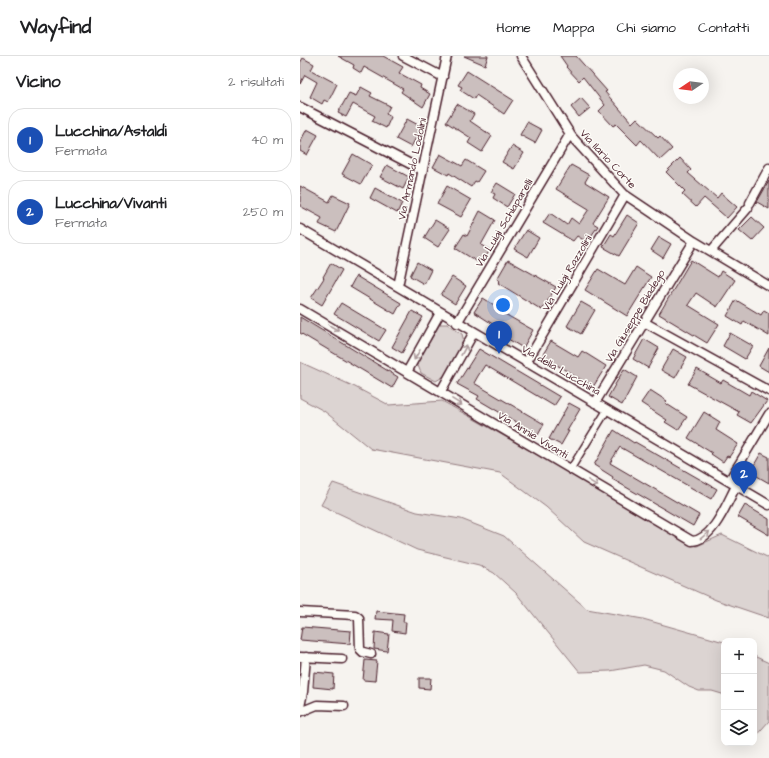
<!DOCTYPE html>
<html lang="it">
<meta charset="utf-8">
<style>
body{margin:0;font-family:"Architects Daughter",sans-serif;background:#f6f6f6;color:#202124}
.controls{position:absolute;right:12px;bottom:12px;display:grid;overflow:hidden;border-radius:8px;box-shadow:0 4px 16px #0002}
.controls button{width:36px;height:36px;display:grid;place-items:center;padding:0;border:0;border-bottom:1px solid #e0e0e0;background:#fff;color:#202124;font:20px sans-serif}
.compass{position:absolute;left:373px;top:12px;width:36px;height:36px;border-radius:50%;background:#fff;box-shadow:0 4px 16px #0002;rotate:257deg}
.you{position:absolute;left:203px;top:249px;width:14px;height:14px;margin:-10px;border:3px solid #fff;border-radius:50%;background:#1a73e8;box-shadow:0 0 0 6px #1a73e833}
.badge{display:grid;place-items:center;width:26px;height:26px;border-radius:50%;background:#1f6fb2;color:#fff;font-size:13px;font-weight:700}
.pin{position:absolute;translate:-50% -33px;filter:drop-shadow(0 1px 2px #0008)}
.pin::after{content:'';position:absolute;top:21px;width:14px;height:12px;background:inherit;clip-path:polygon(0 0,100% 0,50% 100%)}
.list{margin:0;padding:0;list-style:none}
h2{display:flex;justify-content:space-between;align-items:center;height:52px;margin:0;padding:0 16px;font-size:17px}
h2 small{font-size:13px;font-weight:400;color:#757577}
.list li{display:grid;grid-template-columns:26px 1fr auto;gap:12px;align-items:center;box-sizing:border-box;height:64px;margin:0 8px 8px;padding:0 8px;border:1px solid #e0e0e0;border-radius:16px}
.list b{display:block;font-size:15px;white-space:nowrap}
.list p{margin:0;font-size:13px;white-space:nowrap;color:#757577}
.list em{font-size:13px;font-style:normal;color:#757577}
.icon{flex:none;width:22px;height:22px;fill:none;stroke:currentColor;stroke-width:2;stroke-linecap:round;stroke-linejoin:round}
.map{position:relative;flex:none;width:469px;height:702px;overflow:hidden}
header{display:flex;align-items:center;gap:24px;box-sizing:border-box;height:56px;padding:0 20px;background:#fff;border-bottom:1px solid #e0e0e0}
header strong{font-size:19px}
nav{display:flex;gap:22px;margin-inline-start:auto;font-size:14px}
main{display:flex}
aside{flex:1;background:#fff}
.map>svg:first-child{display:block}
.green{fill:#dcd4d2;stroke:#937a7e}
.building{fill:#cbbfbe;stroke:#4a1f2b}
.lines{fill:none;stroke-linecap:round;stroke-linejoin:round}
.pedestrian-casing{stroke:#4a1f2b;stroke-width:9}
.minor-casing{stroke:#4a1f2b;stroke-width:11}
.pedestrian{stroke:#fdfcf7;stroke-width:6}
.minor{stroke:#fdfcf7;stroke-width:8}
.oneway{stroke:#ac999b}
.labels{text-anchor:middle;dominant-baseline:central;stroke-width:3;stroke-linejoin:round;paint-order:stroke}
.street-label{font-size:11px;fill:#4a1f2b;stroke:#fdfcf7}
</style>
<header>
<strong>Wayfind</strong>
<nav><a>Home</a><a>Mappa</a><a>Chi siamo</a><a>Contatti</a></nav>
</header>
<main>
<aside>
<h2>Vicino<small>2 risultati</small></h2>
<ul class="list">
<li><span class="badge" style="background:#1a4fb4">1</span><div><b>Lucchina/Astaldi</b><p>Fermata</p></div><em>40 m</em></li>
<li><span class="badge" style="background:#1a4fb4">2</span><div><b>Lucchina/Vivanti</b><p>Fermata</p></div><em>250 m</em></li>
</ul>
</aside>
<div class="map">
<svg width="469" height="702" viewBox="0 0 469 702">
<rect width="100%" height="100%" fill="#f6f3ef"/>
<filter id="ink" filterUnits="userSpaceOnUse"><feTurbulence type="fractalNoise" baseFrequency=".025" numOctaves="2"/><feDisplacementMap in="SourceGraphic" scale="8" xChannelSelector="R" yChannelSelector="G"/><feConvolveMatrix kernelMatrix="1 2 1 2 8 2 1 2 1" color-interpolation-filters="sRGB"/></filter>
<g filter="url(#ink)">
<path class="green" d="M140,268h7l15,10 2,8 -18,33 -10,6 -15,-8 -4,-10z
M0,306l55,25 34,18 53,-4 147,83 98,59 10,3 25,-11 47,23v60l-53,-18 -132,-58 -38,-35 -46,-34 -129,-24 -47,-38 -24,-13z
M33,427l84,29 44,7 43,17 83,73 56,10 81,23v54l-2,-2 -10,-3h-13l-10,-4 -25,-17 -20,-5 -34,6 -30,1 -64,-79 -22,-20 -15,-8 -62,-15 -96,-45z
M454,600l15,7v58l-15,17z"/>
<path class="building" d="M38,0h45l20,11 -4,6 22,12 -1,3 10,6 -7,13 -22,-15 2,-3 -39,-22 -3,6 -8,-5 1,-3z
M164,0h24l-3,9z
M260,0h16l31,35 -2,1 27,31 5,-5 21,20 2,-2 12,13 -12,11 -19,-20 -4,5 -21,-21 -3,2 -14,-15 6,-6 -22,-28 -4,4 -13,-14 1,-1z
M3,2l11,6 -3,6 26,14 -9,18 -4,-2 -2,4 -12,-7 7,-15 -12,-7 -5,9v-21z
M167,15l46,29 -9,14 -28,-19 -2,4 -14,-9 2,-3 -4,-2z
M61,31l11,6 -2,3 20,10 -4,8 5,3 -5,11 -14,-7 3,-5 -22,-12 -7,13 -8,-4 11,-20 7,3z
M281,42l9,10 -11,9 -8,-10z
M157,48l17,10 -4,7 22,15 -10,16 -14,-9 3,-5 -25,-16z
M107,63l15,8 -11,20 -15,-8z
M227,66l15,8 -7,13 -15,-8z
M7,73l11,6 -11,20 -7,-4v-9z
M212,90l12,7 -10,16 -12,-7z
M53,98l19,11 -11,19 -19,-10z
M140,98l22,12 4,-6 18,11 -7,11 -2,-1 -4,6 -22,-14 -1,2 -15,-8z
M380,102l11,12 -3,3 29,25 4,-5 16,14 -10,11 -23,-20 -8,9 -14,-13 3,-3 -19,-19z
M87,109l22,12 -6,12 -23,-12z
M271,109l18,10 -4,7 24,15 -16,26 5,3 -11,16 -10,-6 -4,5 -30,-18 7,-10 17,12 4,-7 8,6 10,-15 -33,-20z
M469,125v28l-12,-7z
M197,127l18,11 -8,13 -14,-9 2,-4 -4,-2z
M0,130l29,16 4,-7 17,8 -14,29 -17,-8 3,-6 -22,-12z
M147,130l24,14 -10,17 -24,-13z
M75,132l27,15 -5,10 -27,-15z
M180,155l15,9 -14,25 9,5 -9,14 -26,-16 9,-14 3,2z
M327,159l12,8 -20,33 -16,-9 8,-13 3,2z
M452,161l12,11 -12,13 -13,-11z
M135,164l15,9 -12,18 -14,-9z
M226,174l13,8 -11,19 -14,-8z
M359,181l12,7 -8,14 -12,-8z
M208,204l48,27 -14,23 -44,-27 2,-2 -3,-2z
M391,204l27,17 3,-6 14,9 -18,27 -21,-14 -8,12 31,19 -12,19 -48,-29z
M117,206l14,8 -7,14 -14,-8z
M31,207l11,7 -20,35 -11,-7 13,-20 -1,-1z
M336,211l15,10 -24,39 -42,-26 13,-21 27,16z
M56,220l45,27 -6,11 -45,-27z
M152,221l14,9 -11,18 -14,-9z
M183,242l21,13 -1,2 30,17 -10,18 -20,-12 2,-4 -31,-20z
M436,244l25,15 3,-5 5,3v23l-25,-15 -2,4 -15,-9z
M281,246l14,8 -14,24 -14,-8z
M41,247l45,27 -7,11 -45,-27z
M112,255l11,6 -21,36 -10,-6z
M0,261l98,60 -6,11 -92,-55z
M430,277l23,13 -8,13 -22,-13z
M344,283l15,9 -11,20 -15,-9z
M251,285l27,16 4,-6 24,15 -13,21 -51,-31z
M469,292v24l-10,-6z
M179,293l81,48 -6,9 -69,-41 -7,11 -4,7 70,41 -6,11 -61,-36 2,-3 -22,-12z
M373,293l14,8 -12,21 -14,-8z
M324,313l13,8 -15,28 -14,-8z
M397,313l24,14 2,-3 26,15 2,-4 16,10 -16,22 -14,-8 2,-3 -51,-28z
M350,334l17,11 -2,2 22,14 -9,13 -13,-8 2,-2 -26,-17z
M269,347l11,6 -13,22h2l-8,14 -12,-6z
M404,356l16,10 -4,8 22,14 -9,13 -2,-1 -4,6 -12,-8 1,-1 -24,-15z
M314,374l20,13 1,-1 82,47 -6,10 -91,-52 -7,11 -3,5 89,52 -6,11 -81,-47 1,-2 -19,-12z
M461,397l8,4v26l-19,-11z
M445,449l24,14v16l-31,-18z
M76,555l28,3 -1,8h3l-1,11 -13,-2 1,-11 -18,-1z
M2,571l49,4 -1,13 -50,-4z
M75,576l14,2 -2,17 -13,-2z
M65,604l12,1 -2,20 -12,-1z
M14,616l20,2 -1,15 -20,-2z
M119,622h12l-1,11 -11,-1z"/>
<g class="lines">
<g class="pedestrian-casing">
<path id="pedestrian" d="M270,414l37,-60"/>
</g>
<g class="minor-casing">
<path id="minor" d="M103,0l40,21
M221,0l51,81 52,57 70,47 75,45
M0,51l122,63
M450,147l19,-35
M0,173l469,276
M411,195l37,-43
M98,230l49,-230
M0,253l392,232c21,-1 35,-38 44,-55
M344,266l125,69
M157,267l113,-189
M226,307l99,-168
M107,316l33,-59
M141,335l33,-59
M295,347l99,-162
M429,425l40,-67
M0,556l55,3 4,3 1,31 3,3 8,2
M0,601l42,2
M0,635l3,1 -3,15
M3,636l3,-35
M0,656l17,-7 27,1"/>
</g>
<use href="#pedestrian" class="pedestrian"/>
<use href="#minor" class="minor"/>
</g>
<defs><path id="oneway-shaft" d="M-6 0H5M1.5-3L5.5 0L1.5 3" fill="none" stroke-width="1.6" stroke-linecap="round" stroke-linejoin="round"/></defs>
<g class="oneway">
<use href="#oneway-shaft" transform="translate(34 272) rotate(30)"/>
<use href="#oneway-shaft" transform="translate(164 294) rotate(-61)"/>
<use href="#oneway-shaft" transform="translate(117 299) rotate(120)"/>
<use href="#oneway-shaft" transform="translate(157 346) rotate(32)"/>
<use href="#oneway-shaft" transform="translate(293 427) rotate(31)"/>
<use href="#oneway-shaft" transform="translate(405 479) rotate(-39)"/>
</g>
</g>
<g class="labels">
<g class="street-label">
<text transform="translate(308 103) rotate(47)">Via Ilario Corte</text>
<text transform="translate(112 113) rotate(-78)">Via Armando Lodolini</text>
<text transform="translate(204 167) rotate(-59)">Via Luigi Schiaparelli</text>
<text transform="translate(267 217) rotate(-59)">Via Luigi Razzolini</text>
<text transform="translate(335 260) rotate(-59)">Via Giuseppe Biadego</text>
<text transform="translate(261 314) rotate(30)">Via della Lucchina</text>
<text transform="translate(233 379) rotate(31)">Via Annie Vivanti</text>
</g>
</g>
</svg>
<div class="controls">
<button>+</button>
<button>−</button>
<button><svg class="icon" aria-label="layers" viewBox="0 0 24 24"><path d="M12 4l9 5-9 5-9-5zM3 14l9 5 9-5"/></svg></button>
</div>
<svg class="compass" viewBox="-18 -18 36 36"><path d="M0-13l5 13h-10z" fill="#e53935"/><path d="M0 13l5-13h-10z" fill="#757577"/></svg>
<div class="you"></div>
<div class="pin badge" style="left:199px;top:298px;background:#1a4fb4">1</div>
<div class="pin badge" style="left:444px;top:438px;background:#1a4fb4">2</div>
</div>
</main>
